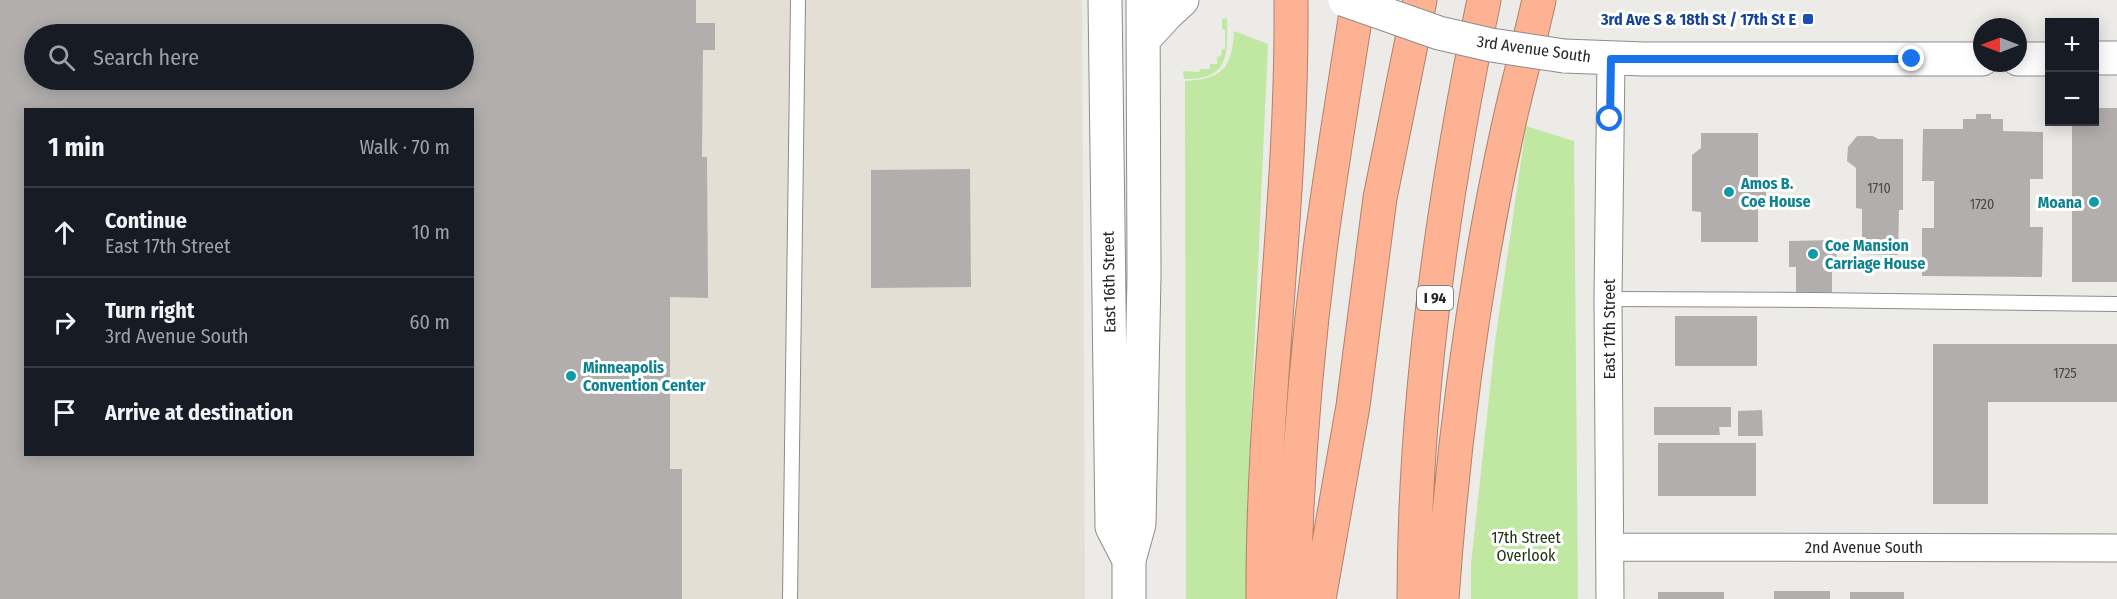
<!DOCTYPE html>
<meta charset="utf-8">
<style>
body{margin:0;font-family:"Fira Sans Condensed",sans-serif;background:#20242c;color:#f1f3f6}
.controls{position:absolute;right:18px;top:18px;display:grid;overflow:hidden;border-radius:0px;box-shadow:0 3px 15px #0003}
.controls button{width:54px;height:54px;display:grid;place-items:center;padding:0;border:0;border-bottom:2px solid #363941;background:#171b24;color:#f1f3f6;font:30px sans-serif}
.compass{position:absolute;left:1973px;top:18px;width:54px;height:54px;border-radius:50%;background:#171b24;box-shadow:0 3px 15px #0003;rotate:270deg}
.stop{position:absolute;width:18px;height:18px;margin:-14px;border:4px solid #1a73e8;border-radius:50%;background:#fff}
.stop.end{background:#1a73e8;border-color:#fff;box-shadow:0 2px 6px #0008}
.list{margin:0;padding:0;list-style:none}
h2{display:flex;justify-content:space-between;align-items:center;height:78px;margin:0;padding:0 24px;font-size:26px}
h2 small{font-size:20px;font-weight:400;color:#9ea1a6}
.list li{display:grid;grid-template-columns:39px 1fr auto;gap:18px;align-items:center;box-sizing:border-box;height:90px;padding:0 24px;border-top:2px solid #363941}
.list b{display:block;font-size:22px;white-space:nowrap}
.list p{margin:0;font-size:20px;white-space:nowrap;color:#9ea1a6}
.list em{font-size:20px;font-style:normal;color:#9ea1a6}
.icon{flex:none;width:33px;height:33px;fill:none;stroke:currentColor;stroke-width:2;stroke-linecap:round;stroke-linejoin:round}
.map{position:relative;flex:none;width:2117px;height:599px;overflow:hidden}
.search{position:absolute;background:#171b24;box-shadow:0 3px 15px #0003;left:24px;top:24px;width:450px;height:66px;display:flex;align-items:center;gap:15px;box-sizing:border-box;padding:0 21px;border-radius:33px;color:#9ea1a6;font-size:22px}
.panel{position:absolute;background:#171b24;box-shadow:0 3px 15px #0003;left:24px;top:108px;width:450px;height:348px;border-radius:0px}
.map>svg:first-child{display:block}
.built{fill:#e3dfd5;fill-rule:evenodd}
.green{fill:#c0e8a2}
.building{fill:#b2aeae;fill-rule:evenodd}
.lines{fill:none;stroke-linecap:round;stroke-linejoin:round}
.service-casing{stroke:#8d8c89;stroke-width:16}
.minor-casing{stroke:#8d8c89;stroke-width:29}
.tertiary-casing{stroke:#8d8c89;stroke-width:35}
.motorway-casing{stroke:#b1816c;stroke-width:35}
.service{stroke:#fff;stroke-width:14}
.minor{stroke:#fff;stroke-width:27}
.tertiary{stroke:#fff;stroke-width:33}
.motorway{stroke:#fdb293;stroke-width:33}
.tertiary-bridge-casing{stroke:#8d8c89;stroke-width:35;stroke-linecap:butt}
.tertiary-bridge{stroke:#fff;stroke-width:33}
.route{stroke:#1a73e8;stroke-width:8}
.transit-dot{fill:#1a4fb4;stroke:#fff;stroke-width:2}
.culture-dot{fill:#0f9aa8;stroke:#fff;stroke-width:2}
.labels{text-anchor:middle;dominant-baseline:central;stroke-width:6;stroke-linejoin:round;paint-order:stroke}
.number-label{font-size:14px;fill:#484746}
.shield{fill:#fff;stroke:#666;stroke-width:1.5}
.shield-label{font-size:15px;font-weight:bold;fill:#252524}
.transit-label{font-size:16px;font-weight:bold;fill:#164399;stroke:#fff;text-anchor:end}
.street-label{font-size:16px;fill:#252524;stroke:#fff}
.culture-label{font-size:16px;font-weight:bold;fill:#0d838f;stroke:#fff;text-anchor:start}
.park-label{font-size:16px;fill:#213311;stroke:#fff}
</style>
<div class="map">
<svg width="2117" height="599" viewBox="0 0 2117 599">
<rect width="100%" height="100%" fill="#ecebe8"/>
<path class="built" d="M0,0h1082l3,599h-1085zM34,34h430v46h-430zM26,110h446v344h-446z"/>
<path class="green" d="M1227,18c1,37 2,62 -43,61l-1,-8 16,1 1,-3h10v-5h7v-7l4,-1 1,-7h3v-19l-3,-1v-10z
M1234,31l34,13 -21,467v88h-61l-1,-518c37,-2 47,-12 49,-50z
M1526,126l48,15 4,458h-107v-35l24,-222z"/>
<path class="building" d="M0,0h696v23h19v27h-12l-1,107h5l1,141 -38,-1v172h12v130h-682zM34,34h430v46h-430zM26,110h446v344h-446z
M2094,108h23v174h-45v-160h22z
M1976,114h15v5h12v12l40,1v47h-13v48h13l-1,50 -120,-1v-48h12v-47h-12l1,-52h40v-10h13z
M1701,133h57v44l8,6v17l-8,6v36h-57v-30l-9,-1v-56l9,-7z
M1857,136h16l5,3h25v71h-4l-1,45 -36,-1v-45l-6,-1v-40l-9,-7 1,-14z
M970,169l1,118 -100,1v-118z
M1836,240l1,30h-5v22h-36v-25h-7v-26z
M1675,316h82v50h-82z
M1933,344h184v58h-129v102h-55z
M1654,407h77v20h-12l1,8h-66z
M1762,410l1,26h-25v-25z
M1658,443h98v53h-98z
M1774,591h56v8h-56z
M1658,592h66v7h-66z
M1850,592h54v7h-54z"/>
<g class="lines">
<g class="service-casing">
<path id="service" d="M1608,299l206,1 303,4
M790,599l8,-599"/>
</g>
<g class="minor-casing">
<path id="minor" d="M1610,547l507,1
M1610,599l-2,-300 3,-240"/>
</g>
<g class="tertiary-casing">
<path id="tertiary" d="M1105,0l7,527 17,33
M1143,40l24,-26 15,-14
M1564,56l80,3h338
M2094,58h23
M2018,59h32
M1129,599v-39l10,-36 5,-248 -1,-276"/>
</g>
<g class="motorway-casing">
<path id="motorway" d="M1263,599c-1,-200 30,-399 28,-599
M1294,599c2,-121 12,-244 28,-364 11,-79 24,-157 36,-235
M1319,599l34,-193 27,-208 40,-198
M1414,599c0,-201 29,-403 70,-599
M1442,599c11,-157 33,-322 67,-476 9,-41 21,-82 30,-123"/>
</g>
<use href="#service" class="service"/>
<use href="#minor" class="minor"/>
<use href="#tertiary" class="tertiary"/>
<use href="#motorway" class="motorway"/>
<g class="tertiary-bridge-casing">
<path id="tertiary-bridge" d="M1345,0l94,33 52,12 73,11"/>
</g>
<use href="#tertiary-bridge" class="tertiary-bridge"/>
</g>
<g class="lines">
<path class="route" d="M1610,119l1,-60h301"/>
</g>
<rect class="transit-dot" x="1802" y="13" width="12" height="12" rx="3"/>
<g class="culture-dot">
<circle cx="1729" cy="192" r="6"/>
<circle cx="2094" cy="202" r="6"/>
<circle cx="1813" cy="254" r="6"/>
<circle cx="571" cy="376" r="6"/>
</g>
<g class="labels">
<g class="number-label">
<text x="1879" y="188">1710</text>
<text x="1982" y="204">1720</text>
<text x="2065" y="373">1725</text>
</g>
<rect class="shield" x="1417" y="286" width="36" height="24" rx="4.5"/>
<g class="shield-label">
<text x="1435" y="298">I 94</text>
</g>
<g class="transit-label">
<text x="1796" y="19">3rd Ave S &amp; 18th St / 17th St E</text>
</g>
<g class="street-label">
<text transform="translate(1534 49) rotate(8)">3rd Avenue South</text>
<text transform="translate(1109 282) rotate(-91)">East 16th Street</text>
<text transform="translate(1609 329) rotate(-90)">East 17th Street</text>
<text x="1864" y="547">2nd Avenue South</text>
</g>
<g class="culture-label">
<text x="1741" y="183">Amos B.<tspan x="1741" dy="18">Coe House</tspan></text>
<text x="2082" y="202" text-anchor="end">Moana</text>
<text x="1825" y="245">Coe Mansion<tspan x="1825" dy="18">Carriage House</tspan></text>
<text x="583" y="367">Minneapolis<tspan x="583" dy="18">Convention Center</tspan></text>
</g>
<g class="park-label">
<text x="1526" y="537">17th Street<tspan x="1526" dy="18">Overlook</tspan></text>
</g>
</g>
</svg>
<div class="controls">
<button>+</button>
<button>−</button>
</div>
<svg class="compass" viewBox="-18 -18 36 36"><path d="M0-13l5 13h-10z" fill="#e53935"/><path d="M0 13l5-13h-10z" fill="#9ea1a6"/></svg>
<div class="stop" style="left:1610px;top:119px"></div>
<div class="stop end" style="left:1912px;top:59px"></div>
<div class="search"><svg class="icon" aria-label="search" viewBox="0 0 24 24"><circle cx="10" cy="10" r="6"/><path d="M15 15l6 6"/></svg>Search here</div>
<section class="panel">
<h2>1 min<small>Walk · 70 m</small></h2>
<ul class="list">
<li><svg class="icon" aria-label="ahead" viewBox="0 0 24 24"><path d="M12 20V5M6 11l6-6 6 6"/></svg><div><b>Continue</b><p>East 17th Street</p></div><em>10 m</em></li>
<li><svg class="icon" aria-label="right" viewBox="0 0 24 24"><path d="M7 20v-9h11M14 6l5 5-5 5"/></svg><div><b>Turn right</b><p>3rd Avenue South</p></div><em>60 m</em></li>
<li><svg class="icon" aria-label="arrive" viewBox="0 0 24 24"><path d="M6 21V4h12l-3 4 3 4H6"/></svg><div><b>Arrive at destination</b></div></li>
</ul>
</section>
</div>
